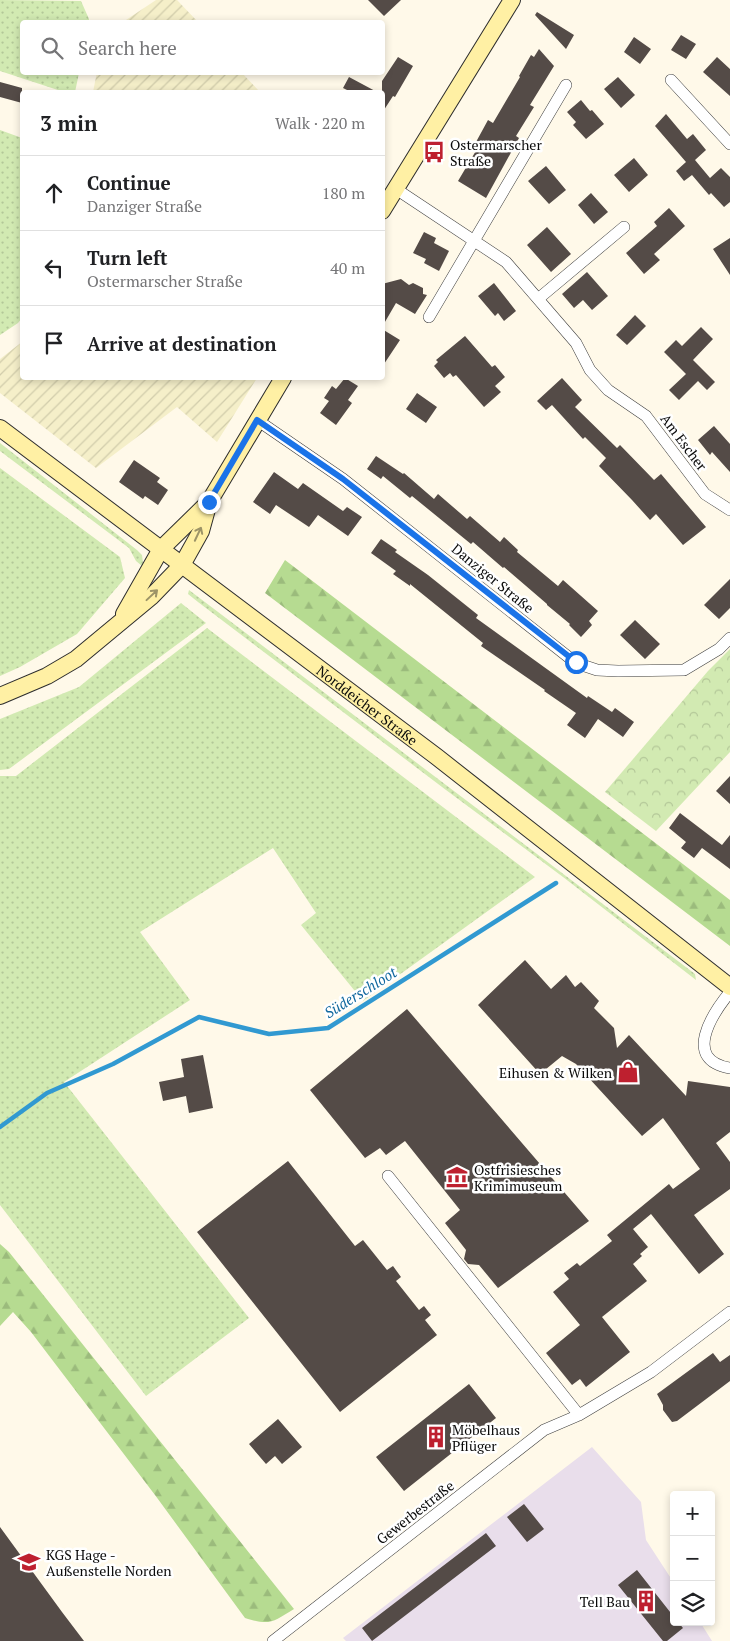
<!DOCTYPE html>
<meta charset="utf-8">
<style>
body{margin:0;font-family:"PT Serif",serif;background:#f6f6f6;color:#202124}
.controls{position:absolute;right:15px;bottom:15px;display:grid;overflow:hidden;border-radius:5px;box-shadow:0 2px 8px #0003}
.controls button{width:45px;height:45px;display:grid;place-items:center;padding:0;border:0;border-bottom:1px solid #e0e0e0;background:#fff;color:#202124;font:25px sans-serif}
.stop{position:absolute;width:15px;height:15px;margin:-11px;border:4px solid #1a73e8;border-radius:50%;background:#fff}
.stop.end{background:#1a73e8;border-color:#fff;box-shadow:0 1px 5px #0008}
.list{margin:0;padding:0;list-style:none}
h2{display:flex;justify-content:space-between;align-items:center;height:65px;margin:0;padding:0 20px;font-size:21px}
h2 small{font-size:16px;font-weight:400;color:#757577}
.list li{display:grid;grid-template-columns:32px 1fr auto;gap:15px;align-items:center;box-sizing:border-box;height:75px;padding:0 20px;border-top:1px solid #e0e0e0}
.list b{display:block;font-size:19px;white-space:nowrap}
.list p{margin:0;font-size:16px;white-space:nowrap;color:#757577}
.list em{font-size:16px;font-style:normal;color:#757577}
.icon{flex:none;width:28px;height:28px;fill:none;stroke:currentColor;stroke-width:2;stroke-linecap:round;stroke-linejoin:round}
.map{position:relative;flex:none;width:730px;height:1641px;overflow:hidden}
.search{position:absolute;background:#fff;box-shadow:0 2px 8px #0003;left:20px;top:20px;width:365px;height:55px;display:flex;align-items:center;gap:12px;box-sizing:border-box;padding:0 18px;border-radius:5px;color:#757577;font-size:19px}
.panel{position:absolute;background:#fff;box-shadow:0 2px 8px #0003;left:20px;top:90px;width:365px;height:290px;border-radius:5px}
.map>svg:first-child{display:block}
.industrial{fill:#e9deeb}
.farmland{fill:url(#farmland-furrows)}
.grass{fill:url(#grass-dots)}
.forest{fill:url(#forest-firs)}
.park{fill:url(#park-crowns)}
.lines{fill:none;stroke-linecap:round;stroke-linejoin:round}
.stream{stroke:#3199d1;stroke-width:4.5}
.building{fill:#544b47}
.street-casing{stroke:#3e3e3e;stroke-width:12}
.secondary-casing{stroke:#2d2d2d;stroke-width:18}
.street{stroke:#fff;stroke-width:11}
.secondary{stroke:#fff0a4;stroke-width:16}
.oneway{stroke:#9d9467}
.route{stroke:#1a73e8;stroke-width:6}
.labels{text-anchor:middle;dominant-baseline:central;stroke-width:5;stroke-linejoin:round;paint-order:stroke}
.poi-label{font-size:14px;fill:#0b0b0b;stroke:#fff;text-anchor:start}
.street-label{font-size:14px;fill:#0b0b0b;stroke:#fff}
.water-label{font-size:15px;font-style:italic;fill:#12699f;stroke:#fff}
</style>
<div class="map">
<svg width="730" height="1641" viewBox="0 0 730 1641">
<defs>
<pattern id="farmland-furrows" width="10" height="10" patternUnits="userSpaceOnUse" patternTransform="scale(1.25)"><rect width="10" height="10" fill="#f5efc9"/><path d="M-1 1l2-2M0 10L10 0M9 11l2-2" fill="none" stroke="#d1ccab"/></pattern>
<pattern id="grass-dots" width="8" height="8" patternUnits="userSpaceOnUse" patternTransform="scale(1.25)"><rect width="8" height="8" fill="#d2eab2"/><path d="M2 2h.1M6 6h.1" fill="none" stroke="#b3c798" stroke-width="1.8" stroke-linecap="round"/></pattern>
<pattern id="forest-firs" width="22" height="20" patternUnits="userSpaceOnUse" patternTransform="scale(1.25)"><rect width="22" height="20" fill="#b6db91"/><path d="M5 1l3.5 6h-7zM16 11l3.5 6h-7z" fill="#9bbb7c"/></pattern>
<pattern id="park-crowns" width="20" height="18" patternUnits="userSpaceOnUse" patternTransform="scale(1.25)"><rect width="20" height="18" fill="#d2eab2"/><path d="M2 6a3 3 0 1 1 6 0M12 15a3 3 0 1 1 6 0" fill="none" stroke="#b3c798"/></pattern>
</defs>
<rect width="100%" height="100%" fill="#fff9e9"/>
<path class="industrial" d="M592,1447l49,55 5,38 28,43v39h26l12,19h-366l-3,-3z"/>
<path class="farmland" d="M156,0h21l21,22h-75z
M97,72l145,1 18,19h-167z
M22,342v36h235l-40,64 -40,-35 -81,61 -96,-75v-34z"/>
<path class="grass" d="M0,0l81,1 8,18v3h-67v50l57,1 -4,19h-11l-64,-21z
M0,130l22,8v180l-4,5 -18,12z
M0,443l137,107 5,5 1,8 -1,3 -6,-5 -7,-13 -129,-97z
M0,468l120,89 5,21 -48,56 -57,33 -20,9z
M189,590l506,384 1,6 -133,-103 -117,-87 -248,-188 -10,-8z
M181,603l25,20 -197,146 -9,1v-51l79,-32z
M207,628l328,249 -172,124 -62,-76 15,-12 -43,-65 -133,84 50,68 -126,82 185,236 -103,78 -146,-191v-429h16z"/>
<path class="forest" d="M285,560l445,340v46l-465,-353z
M0,1244l9,8 285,357c-21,13 -24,17 -49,9l-90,-123 -124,-163 -18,-20 -13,14z"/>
<path class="park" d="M730,649v103l-74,79 -51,-39 103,-121z"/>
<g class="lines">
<path class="stream" d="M0,1127l47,-34 66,-29 86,-47 70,17 59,-6 228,-145"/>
</g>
<path class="building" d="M368,0h33l-17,16z
M537,12l37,23 -8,14 -31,-34z
M681,35l15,9 -10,15 -15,-9z
M634,37l17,12 -11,15 -16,-12z
M539,49l15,17 -24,39 4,2 -18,29 3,2 -33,60 -28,-17 22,-37 -4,-2 12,-22 5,3 27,-46 -1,-1 12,-21 3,2z
M398,57l15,9 -18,31 -2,-1 -11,17v-32z
M717,57l13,12v27l-27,-24z
M349,77l28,15h-26l-8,-4z
M618,77l17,18 -14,13 -17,-19z
M0,82l22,6v15l-22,-6z
M581,100l9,11 2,-1 12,14 -18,15 -13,-14 3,-3 -9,-10z
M666,114l21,25 6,-5 13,16 -11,10 15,18 11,-10 9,9v25l-6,5 -13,-14 -2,2 -17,-20 -8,6 -8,-10 10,-9 -31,-36z
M634,158l14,17 -19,17 -15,-17z
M546,166l20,24 -17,14 -21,-23z
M591,193l17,19 -14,12 -16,-19z
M669,208l16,18 -31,28 6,6 -16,14 -18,-21 31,-27 -3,-4z
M547,227l24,27 -20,18 -24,-27z
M424,232l12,6 -2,5 15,8 -10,20 -15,-8 2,-4 -13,-6z
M730,238v37l-17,-26z
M587,272l21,24 -16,14 -9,-10 -9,8 -12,-14z
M401,279l8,6 4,-2 10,5v6l4,1 -12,19 -19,-11 -14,24v-43z
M494,283l22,28 -12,10 -6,-8 -3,3 -17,-20z
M635,315l11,11 -19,19 -11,-10z
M701,327l12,12 -20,21 22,22 -8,8 -9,-9 -19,19 -10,-10 17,-16 -22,-22 12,-12 6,6z
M382,329l18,11 -18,27z
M465,336l27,31 3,-2 10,12 -10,9 6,6 -17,15 -28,-32 -3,2 -3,-4 -6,5 -10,-12 4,-4 -2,-2z
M345,378l13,8 -10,14 4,3 -16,22 -16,-12 9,-12 -5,-3 8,-12 4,3z
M562,378l20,22 -7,7 42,41 3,-3 34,35 7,-6 45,53 -23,18 -27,-31 -6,6 -18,-20 -33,-34 7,-8 -21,-21 -2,2 -31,-34 -6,5 -9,-9z
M417,393l20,14 -11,16 -20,-14z
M714,426l16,18v28l-18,-20 -2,3 -12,-15z
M376,456l27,18 1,-1 30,26 4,-5 29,25 3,-3 30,26 4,-5 14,13 -1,2 41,34 5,-6 35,31 -9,10 3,4 -11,12 -12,-12 1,-1 -23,-19v-1l-43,-37 -1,1 -30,-26 -2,2 -59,-48 -2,2 -27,-22 -2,3 -14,-10z
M134,460l26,18 -3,4 11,8 -10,15 -13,-9 -2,3 -24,-17z
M274,472l24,17 5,-6 40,28 4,-4 15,10 -14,19 -30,-21 -9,12 -33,-22 -6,9 -17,-12z
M381,539l16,11 -2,2 33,23 50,40 -2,3 68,49 43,31 1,-2 24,16 3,-4 19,14 -11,15 -25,-18 -13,19 -18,-13 9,-12 -32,-22 1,-1 -64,-44 2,-3 -73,-59v2l-17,-12 3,-3 -25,-18z
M730,579v29l-11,11 -15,-14z
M635,620l25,24 -15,15 -25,-24z
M730,776v28l-14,-13z
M680,813l42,32 8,-10v34l-28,-21 -8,10 -13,-10 5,-6 -17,-14z
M525,960l26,29 15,-14 9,12 6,-5 18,19 -5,7 20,20 3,20 12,-13 57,61 2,-15 42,6v45l-14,11 14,19v27l-36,26 30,39 -25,20 -48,-60 -18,15 15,18 -8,7 2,2 -9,8 14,17 -45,36 28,35 -44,35 -6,-8 -8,6 -26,-32 34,-28 -27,-33 16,-13 -5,-6 13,-10 3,3 32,-25 -5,-6 62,-51 4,5 27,-20 -37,-51 -21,18 -66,-72 -14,-8 -22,18 -62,-69z
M407,1009l182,212 -91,67 -19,-23 -11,-1 -4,-5 2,-9 -21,-27 15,-13 -55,-69 -19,14 -6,-7 -15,10 -55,-68z
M203,1055l10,53 -24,5 -3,-17 -23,5 -4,-19 25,-5 -3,-18z
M288,1161l67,85 8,-6 24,30 6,-4 8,11 -5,4 23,29 5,-4 7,9 -6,5 12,15 -97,77 -143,-180z
M713,1353l7,9 10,-7v26l-53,40 -5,1 -9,-12v-5l-6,-11z
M469,1384l27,34 -92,73 -28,-34z
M278,1419l24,28 -20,17 -7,-8 -9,8 -17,-20z
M524,1504l20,25 -17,13 -20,-25z
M0,1527l62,85 22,29h-84z
M486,1533l10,13 -124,95 -10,-13z
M637,1570l37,47v5h4l5,6 -16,13h-4l-45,-56z"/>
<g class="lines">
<g class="street-casing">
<path id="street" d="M671,80l59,64
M396,189l110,73 70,81 14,27 18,20 38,26 59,78 25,16
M538,299l86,-72
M429,317l137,-232
M257,420l86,59 233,184 21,7 21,1 66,-1 35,-21 11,-11
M730,992c-18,22 -48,68 0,76
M388,1176l191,239
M273,1641l271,-211 35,-15 72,-43 79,-60"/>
</g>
<g class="secondary-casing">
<g id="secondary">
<path d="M382,211l130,-211"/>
<path id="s1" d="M0,428l437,329 293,230"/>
<path d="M124,614l37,-65 48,-47"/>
<path d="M0,696l47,-20 29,-17 76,-63 30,-31 19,-34 8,-29 74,-124"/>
</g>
</g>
<use href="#street" class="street"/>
<use href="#secondary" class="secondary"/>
</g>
<defs><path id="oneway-shaft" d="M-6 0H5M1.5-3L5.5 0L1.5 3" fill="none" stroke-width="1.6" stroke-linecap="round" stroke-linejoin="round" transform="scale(1.25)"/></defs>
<g class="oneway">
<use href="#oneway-shaft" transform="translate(198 534) rotate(-65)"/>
<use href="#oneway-shaft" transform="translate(152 595) rotate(-43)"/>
</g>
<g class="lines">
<path class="route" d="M209,502l48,-82 86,59 233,183"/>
</g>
<defs>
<g id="bus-bare" transform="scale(1.725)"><path d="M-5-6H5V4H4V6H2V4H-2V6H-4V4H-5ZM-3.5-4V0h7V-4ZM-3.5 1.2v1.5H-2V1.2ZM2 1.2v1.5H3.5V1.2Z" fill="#be202f" stroke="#fff" stroke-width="2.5" paint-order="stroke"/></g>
<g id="shop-bare" transform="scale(1.725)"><path d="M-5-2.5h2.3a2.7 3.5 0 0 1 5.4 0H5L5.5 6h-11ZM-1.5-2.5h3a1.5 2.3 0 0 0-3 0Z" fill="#be202f" stroke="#fff" stroke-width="2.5" paint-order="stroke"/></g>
<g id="museum-bare" transform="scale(1.725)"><path d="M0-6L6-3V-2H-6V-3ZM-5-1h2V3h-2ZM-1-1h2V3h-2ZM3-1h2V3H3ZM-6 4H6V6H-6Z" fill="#be202f" stroke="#fff" stroke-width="2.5" paint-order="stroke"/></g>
<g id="building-bare" transform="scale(1.725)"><path d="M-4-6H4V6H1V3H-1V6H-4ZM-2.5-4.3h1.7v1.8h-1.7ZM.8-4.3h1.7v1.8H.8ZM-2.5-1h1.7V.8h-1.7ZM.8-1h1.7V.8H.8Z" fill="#be202f" stroke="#fff" stroke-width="2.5" paint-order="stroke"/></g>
<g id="school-bare" transform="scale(1.725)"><path d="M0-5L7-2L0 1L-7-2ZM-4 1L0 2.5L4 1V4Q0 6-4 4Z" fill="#be202f" stroke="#fff" stroke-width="2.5" paint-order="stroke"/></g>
</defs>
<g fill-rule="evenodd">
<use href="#bus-bare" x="434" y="152"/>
<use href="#shop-bare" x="628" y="1072"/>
<use href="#museum-bare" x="457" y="1177"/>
<use href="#building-bare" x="436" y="1437"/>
<use href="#school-bare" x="29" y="1562"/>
<use href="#building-bare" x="646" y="1601"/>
</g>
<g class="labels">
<g class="poi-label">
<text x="450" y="144">Ostermarscher<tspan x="450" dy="16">Straße</tspan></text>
<text x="612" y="1072" text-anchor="end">Eihusen &amp; Wilken</text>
<text x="474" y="1169">Ostfrisiesches<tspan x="474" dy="16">Krimimuseum</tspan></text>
<text x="452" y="1429">Möbelhaus<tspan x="452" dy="16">Pflüger</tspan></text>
<text x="46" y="1554">KGS Hage -<tspan x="46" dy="16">Außenstelle Norden</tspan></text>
<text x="630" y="1601" text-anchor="end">Tell Bau</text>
</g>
<g class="street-label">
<text transform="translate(684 442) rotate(53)">Am Escher</text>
<text transform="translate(493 578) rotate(39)">Danziger Straße</text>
<text stroke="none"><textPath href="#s1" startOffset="460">Norddeicher Straße</textPath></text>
<text transform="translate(415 1512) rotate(-38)">Gewerbestraße</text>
</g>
<g class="water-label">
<text transform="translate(360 992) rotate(-32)">Süderschloot</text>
</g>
</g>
</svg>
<div class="controls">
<button>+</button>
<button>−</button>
<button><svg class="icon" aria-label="layers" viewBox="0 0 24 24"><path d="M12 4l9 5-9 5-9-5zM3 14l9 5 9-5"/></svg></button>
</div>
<div class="stop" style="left:576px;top:662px"></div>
<div class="stop end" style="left:209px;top:502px"></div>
<div class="search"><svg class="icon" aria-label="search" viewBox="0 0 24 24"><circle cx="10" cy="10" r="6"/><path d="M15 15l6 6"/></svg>Search here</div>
<section class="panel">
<h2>3 min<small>Walk · 220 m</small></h2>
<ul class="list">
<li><svg class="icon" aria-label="ahead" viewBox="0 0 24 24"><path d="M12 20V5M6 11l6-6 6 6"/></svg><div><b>Continue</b><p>Danziger Straße</p></div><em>180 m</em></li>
<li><svg class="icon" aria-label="left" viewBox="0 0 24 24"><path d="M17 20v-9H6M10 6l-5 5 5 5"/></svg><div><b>Turn left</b><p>Ostermarscher Straße</p></div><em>40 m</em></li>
<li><svg class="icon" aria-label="arrive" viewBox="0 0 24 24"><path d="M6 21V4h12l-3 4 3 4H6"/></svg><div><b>Arrive at destination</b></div></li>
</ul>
</section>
</div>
